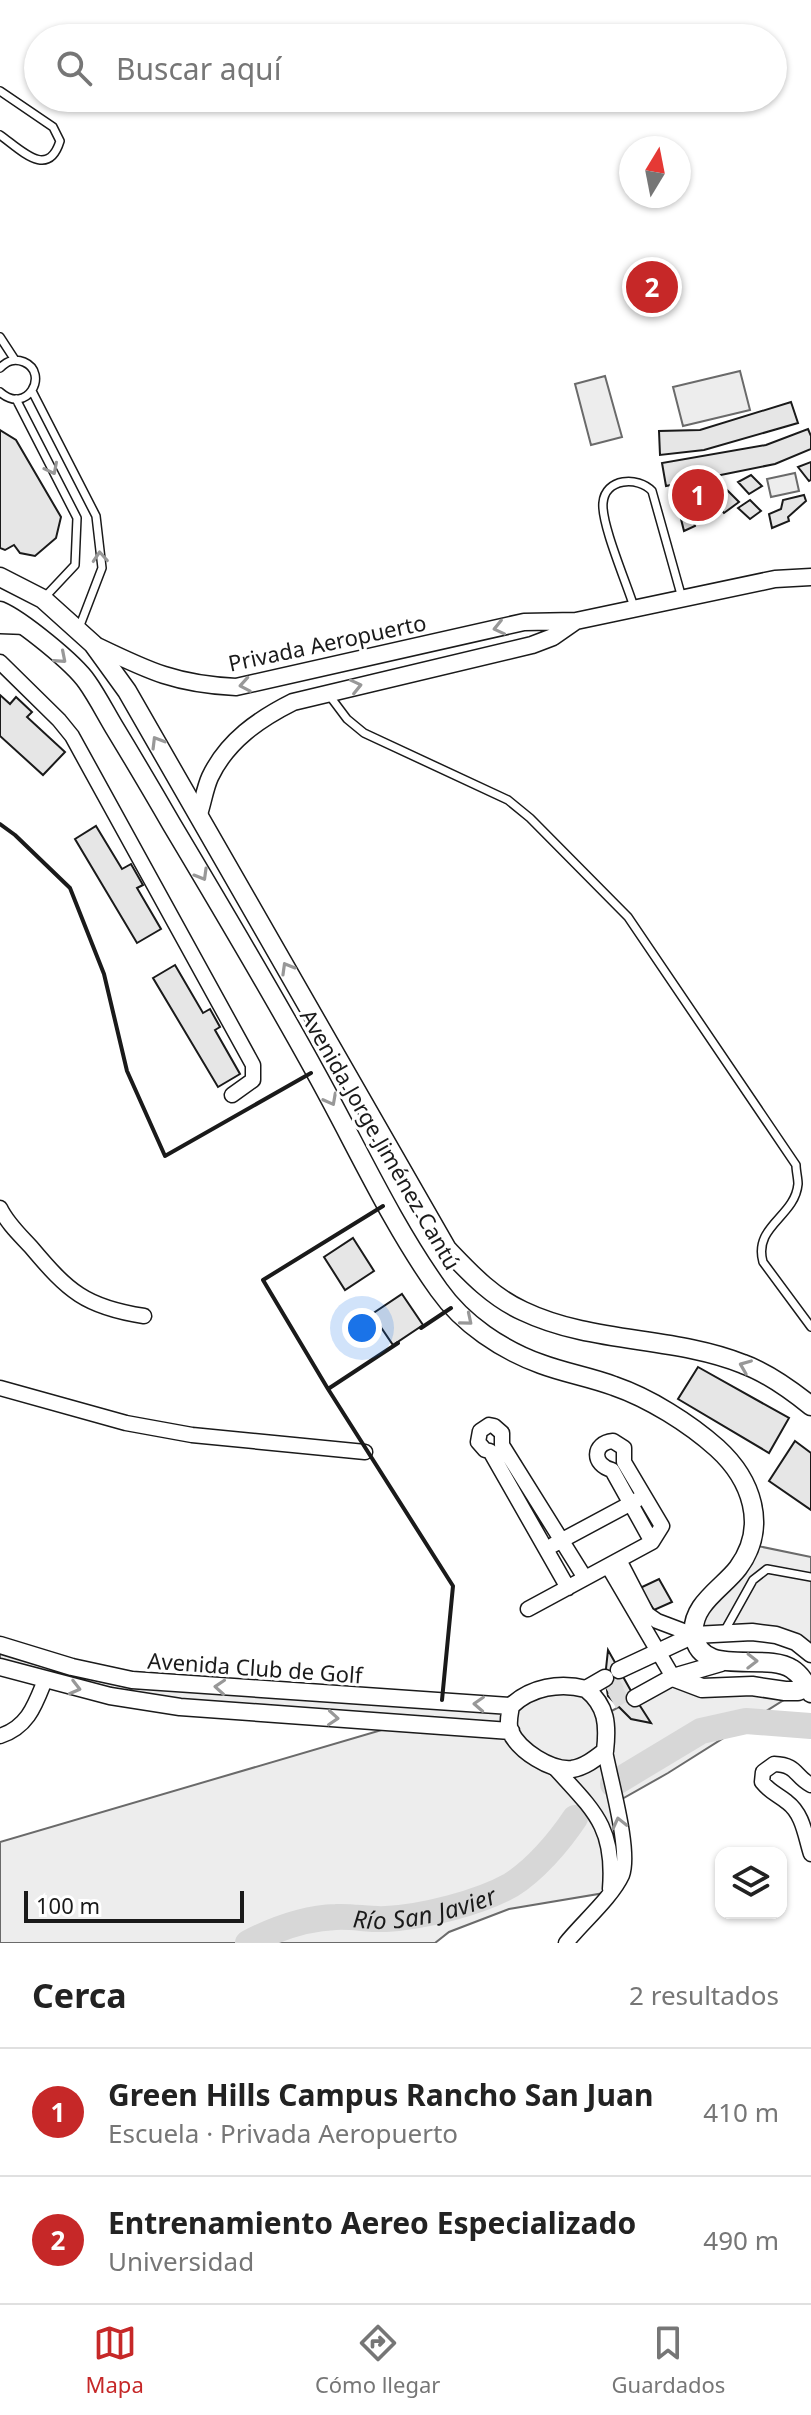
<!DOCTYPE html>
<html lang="es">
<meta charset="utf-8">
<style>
body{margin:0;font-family:"Noto Sans",sans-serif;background:#f2f2f2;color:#222}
.controls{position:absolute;right:24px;bottom:24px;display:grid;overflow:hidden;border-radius:16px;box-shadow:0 2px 6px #0004}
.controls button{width:72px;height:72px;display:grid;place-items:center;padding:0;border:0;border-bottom:2px solid #e0e0e0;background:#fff;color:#222;font:40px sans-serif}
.compass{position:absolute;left:619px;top:136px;width:72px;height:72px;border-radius:50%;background:#fff;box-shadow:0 2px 6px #0004;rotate:10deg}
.scale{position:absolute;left:24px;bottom:20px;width:220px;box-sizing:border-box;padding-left:8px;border:4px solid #1a1a1a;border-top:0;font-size:22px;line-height:28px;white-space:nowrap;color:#1a1a1a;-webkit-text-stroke:6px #fff;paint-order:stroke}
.you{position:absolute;left:362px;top:1328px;width:28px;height:28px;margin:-20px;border:6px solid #fff;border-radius:50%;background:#1a73e8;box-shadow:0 0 0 12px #1a73e833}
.badge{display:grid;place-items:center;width:52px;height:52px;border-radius:50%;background:#c62828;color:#fff;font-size:26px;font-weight:700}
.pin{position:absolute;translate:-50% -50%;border:4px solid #fff;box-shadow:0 2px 8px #0006}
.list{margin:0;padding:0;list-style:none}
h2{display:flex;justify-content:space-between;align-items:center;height:104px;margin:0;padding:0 32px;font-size:34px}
h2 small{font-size:26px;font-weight:400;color:#767676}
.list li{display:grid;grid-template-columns:52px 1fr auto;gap:24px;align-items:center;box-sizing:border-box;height:128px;padding:0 32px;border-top:2px solid #e0e0e0}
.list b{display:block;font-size:30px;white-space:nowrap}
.list p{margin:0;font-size:26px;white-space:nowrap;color:#767676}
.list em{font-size:26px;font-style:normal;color:#767676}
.icon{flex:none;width:44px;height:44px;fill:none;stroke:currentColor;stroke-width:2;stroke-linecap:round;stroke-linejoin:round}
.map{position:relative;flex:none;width:811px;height:1943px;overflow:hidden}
.search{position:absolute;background:#fff;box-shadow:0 2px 6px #0004;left:24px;right:24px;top:24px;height:88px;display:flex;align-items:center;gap:20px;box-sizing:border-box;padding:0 28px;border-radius:44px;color:#767676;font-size:30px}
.sheet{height:360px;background:#fff}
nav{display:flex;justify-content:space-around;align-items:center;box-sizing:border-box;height:112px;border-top:2px solid #e0e0e0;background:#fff;font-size:22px;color:#767676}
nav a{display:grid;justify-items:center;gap:4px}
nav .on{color:#c62828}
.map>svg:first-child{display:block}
.built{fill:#ededed;stroke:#6a6a6a;stroke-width:2}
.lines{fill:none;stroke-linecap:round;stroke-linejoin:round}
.river{stroke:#d7d7d7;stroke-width:26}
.building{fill:#e6e6e6;stroke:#1a1a1a;stroke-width:2}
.tertiary-tunnel{stroke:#ddd;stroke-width:16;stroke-dasharray:16 8;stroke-linecap:butt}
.service-casing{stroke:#1a1a1a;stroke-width:10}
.minor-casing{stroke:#1a1a1a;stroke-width:17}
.tertiary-casing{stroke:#1a1a1a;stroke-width:19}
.secondary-casing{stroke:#1a1a1a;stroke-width:21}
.service{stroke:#fff;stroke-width:7}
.minor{stroke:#fff;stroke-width:14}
.tertiary{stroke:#fff;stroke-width:16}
.secondary{stroke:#fff;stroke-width:18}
.wall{stroke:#1a1a1a;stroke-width:4}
.oneway{stroke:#989898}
.labels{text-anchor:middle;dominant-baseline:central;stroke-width:6;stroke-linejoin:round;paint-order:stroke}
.street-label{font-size:22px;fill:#1a1a1a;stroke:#fff}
.water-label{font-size:24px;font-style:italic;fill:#1a1a1a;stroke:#fff}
</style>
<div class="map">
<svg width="811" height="1943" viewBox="0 0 811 1943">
<rect width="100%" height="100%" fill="#fff"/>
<path class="built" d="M740,371l10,39 -67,16 -10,-39z
M605,376l17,61 -31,8 -16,-61z
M795,473l4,18 -28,6 -4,-18z
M753,1545l58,12v97l-16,-12 -99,-7 3,-19z
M0,1645l72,22 439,39 61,-21 34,29 67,-36 125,13 -130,82 -53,30 9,42 -14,47 -101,17 -60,23 -14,11h-435v-101l402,-118 -222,-17 -180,-40z"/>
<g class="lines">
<g class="river">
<path d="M613,1784l88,-53 45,-10 65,5"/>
<path id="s1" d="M248,1943c27,-14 57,-25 88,-26 17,-1 33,3 50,2 37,-2 93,-16 125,-34 24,-15 48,-43 64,-67"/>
</g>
</g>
<path class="building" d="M791,402l7,21 -94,27 -44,5 -1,-24 41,-1z
M808,429l3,7v13l-36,15 -109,22 -4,-23 104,-18z
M0,430l16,10 45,77 -5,21 -21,18 -15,-3 -6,-8 -9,5 -5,-2z
M811,462v18l-2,1 -11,-14z
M751,475l11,11 -13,8 -11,-12z
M724,487l15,15 -15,11 -14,-16z
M699,488l6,12 -11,6 -1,-2 -4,2 1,2 -3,2 3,1 5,15 -11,5 -7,-28 10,-7v4l4,-3 -1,-4z
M804,495l2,6 -18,16 1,4 -17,7 -3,-14 12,-5 2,-9z
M750,500l11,11 -11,8 -12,-11z
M0,695l10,9 6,-7 16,15 -5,5 38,35 -22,23 -43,-39z
M96,826l26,43 9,-5 12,21 -6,3 24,41 -24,14 -62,-104z
M175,965l28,48 7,-4 10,18 -5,3 25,44 -22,13 -65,-109z
M353,1238l21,33 -29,19 -21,-33z
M402,1294l21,31 -30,20 -21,-31z
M698,1367l91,51 -20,35 -91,-54z
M795,1441l16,12v57l-42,-29z
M659,1579l13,23 -18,8 -14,-22z
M608,1650l27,48 16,25 -20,-4 -23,-23 -3,-18z"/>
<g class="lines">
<path class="tertiary-tunnel" d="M606,1688l18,-10
M612,1701l19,-11"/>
<g class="service-casing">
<path id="service" d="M0,91l53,36 7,14c-12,39 -40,8 -60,-6
M0,337l15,23
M0,368c7,-7 14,-10 24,-6 26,11 3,54 -24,30
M32,391l64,125 6,52 -23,60
M16,399l61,119 -2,47 -31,33
M634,607c-7,-23 -33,-83 -31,-104 2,-25 35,-27 49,-12l30,107
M329,695l18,24 17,14 144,67 22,18 98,99 168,248c0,6 2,13 2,19 -3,33 -45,42 -35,78l48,65
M724,1632l29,-52 14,-11 44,8"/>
</g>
<g class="minor-casing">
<path id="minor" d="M0,626l27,1
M0,662l59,58 13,16 181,329v15l-21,15
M0,1208c7,15 20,27 31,39 37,44 54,60 113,69
M0,1388l126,35 66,12 173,17
M553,1545l84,-45
M619,1560l28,54 10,7 37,14
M608,1566l65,111
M568,1588l-78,-137 -5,-1 -7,-8 2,-11 9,-6 5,1 8,7v12l83,133
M528,1609l124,-67 10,-16 -38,-64v-14l-11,-7c-21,2 -21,24 -1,29l40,72
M0,1736c28,-9 35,-31 45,-56
M555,1768c39,43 60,59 55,121
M811,1785c-17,-9 -13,-20 -37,-21l-11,8 -1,10c8,10 15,12 25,20 16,12 18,33 24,52
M566,1943c16,-20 46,-46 56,-68 9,-24 -12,-96 -17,-124"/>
</g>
<g class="tertiary-casing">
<path id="tertiary" d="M93,644c54,26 81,40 143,43l288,-65 52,-1 199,-42 36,-2
M199,814c4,-12 6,-26 11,-37 17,-36 49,-58 83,-75l239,-57 21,-8 23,-16
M0,1645l72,22 60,13 379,26c20,-19 49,-24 75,-17l19,-11
M0,1667l110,29 70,11 331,24
M619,1670l75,-35 58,-3 24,3 20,7 15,12
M635,1698l38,-21 48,-14
M511,1706c-1,7 -4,17 -1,25 9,20 41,40 62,38 13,-2 24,-11 33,-18 3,-26 2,-45 -19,-62"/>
</g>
<g class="secondary-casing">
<path id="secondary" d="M0,577l43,22 50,45 34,47 320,558c23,24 45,48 76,62 69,33 150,25 220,53 25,9 47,25 68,42
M0,611c21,9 74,52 87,71 10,14 18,30 27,45 20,33 39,65 58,98 49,82 98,164 144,248 40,72 75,150 123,217 24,34 63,60 102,74 24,9 49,13 73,22 35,12 75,37 103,62 34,31 52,78 21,120 -15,20 -48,37 -44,67 6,44 71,16 98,34 8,5 15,16 19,24
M673,1677l29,11 50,-2 33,5h13l13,-6"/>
</g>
<use href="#service" class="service"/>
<use href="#minor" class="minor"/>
<use href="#tertiary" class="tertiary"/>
<use href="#secondary" class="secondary"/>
<path class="wall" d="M0,824l15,11 55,53 34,86 23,97 38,85 146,-83
M421,1328l30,-20
M398,1343l-70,46 125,197 -11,114
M328,1389l-65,-109 120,-74"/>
</g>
<defs><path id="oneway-chevron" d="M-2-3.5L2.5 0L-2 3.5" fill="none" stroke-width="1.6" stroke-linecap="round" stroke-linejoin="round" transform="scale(2)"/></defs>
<g class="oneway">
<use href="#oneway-chevron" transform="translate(52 469) rotate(63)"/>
<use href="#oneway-chevron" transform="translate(100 557) rotate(-94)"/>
<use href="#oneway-chevron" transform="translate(499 628) rotate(167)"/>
<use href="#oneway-chevron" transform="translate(61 658) rotate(41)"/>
<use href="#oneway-chevron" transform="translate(245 685) rotate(170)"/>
<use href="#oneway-chevron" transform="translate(356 686) rotate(-13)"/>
<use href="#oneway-chevron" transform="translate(157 742) rotate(-121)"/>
<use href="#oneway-chevron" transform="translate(202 875) rotate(60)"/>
<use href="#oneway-chevron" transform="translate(287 968) rotate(-120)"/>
<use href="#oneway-chevron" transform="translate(331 1100) rotate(62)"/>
<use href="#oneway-chevron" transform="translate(467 1320) rotate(40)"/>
<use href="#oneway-chevron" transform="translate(745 1366) rotate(-158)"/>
<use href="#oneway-chevron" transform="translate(752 1661) rotate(1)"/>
<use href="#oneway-chevron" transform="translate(220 1687) rotate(-176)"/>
<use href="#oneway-chevron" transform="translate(75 1688) rotate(14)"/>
<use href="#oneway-chevron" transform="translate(479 1704) rotate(-177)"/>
<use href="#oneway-chevron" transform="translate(333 1718) rotate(4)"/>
<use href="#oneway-chevron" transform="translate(619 1823) rotate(-103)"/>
</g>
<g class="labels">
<g class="street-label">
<text transform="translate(327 642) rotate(-12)">Privada Aeropuerto</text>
<text transform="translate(381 1139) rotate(60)">Avenida Jorge Jiménez Cantú</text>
<text transform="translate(255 1667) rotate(4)">Avenida Club de Golf</text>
</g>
<g class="water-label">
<text stroke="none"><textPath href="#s1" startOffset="182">Río San Javier</textPath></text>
</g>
</g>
</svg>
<div class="controls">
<button><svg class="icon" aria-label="layers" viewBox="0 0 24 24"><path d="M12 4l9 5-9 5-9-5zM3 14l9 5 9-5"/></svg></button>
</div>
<svg class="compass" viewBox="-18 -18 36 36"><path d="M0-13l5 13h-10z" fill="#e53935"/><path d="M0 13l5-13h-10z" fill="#767676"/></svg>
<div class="scale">100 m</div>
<div class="you"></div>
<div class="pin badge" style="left:698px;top:495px">1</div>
<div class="pin badge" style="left:652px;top:287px">2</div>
<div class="search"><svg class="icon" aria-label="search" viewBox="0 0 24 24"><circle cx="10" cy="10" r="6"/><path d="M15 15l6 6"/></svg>Buscar aquí</div>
</div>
<section class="sheet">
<h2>Cerca<small>2 resultados</small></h2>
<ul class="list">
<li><span class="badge">1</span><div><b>Green Hills Campus Rancho San Juan</b><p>Escuela · Privada Aeropuerto</p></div><em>410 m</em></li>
<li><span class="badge">2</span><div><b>Entrenamiento Aereo Especializado</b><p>Universidad</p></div><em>490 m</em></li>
</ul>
</section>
<nav>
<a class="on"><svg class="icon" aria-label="map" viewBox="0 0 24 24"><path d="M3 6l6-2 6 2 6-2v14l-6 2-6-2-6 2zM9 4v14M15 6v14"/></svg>Mapa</a>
<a><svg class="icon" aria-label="directions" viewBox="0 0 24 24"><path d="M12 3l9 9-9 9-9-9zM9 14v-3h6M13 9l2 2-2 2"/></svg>Cómo llegar</a>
<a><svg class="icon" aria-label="saved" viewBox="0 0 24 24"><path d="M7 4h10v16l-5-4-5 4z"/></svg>Guardados</a>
</nav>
